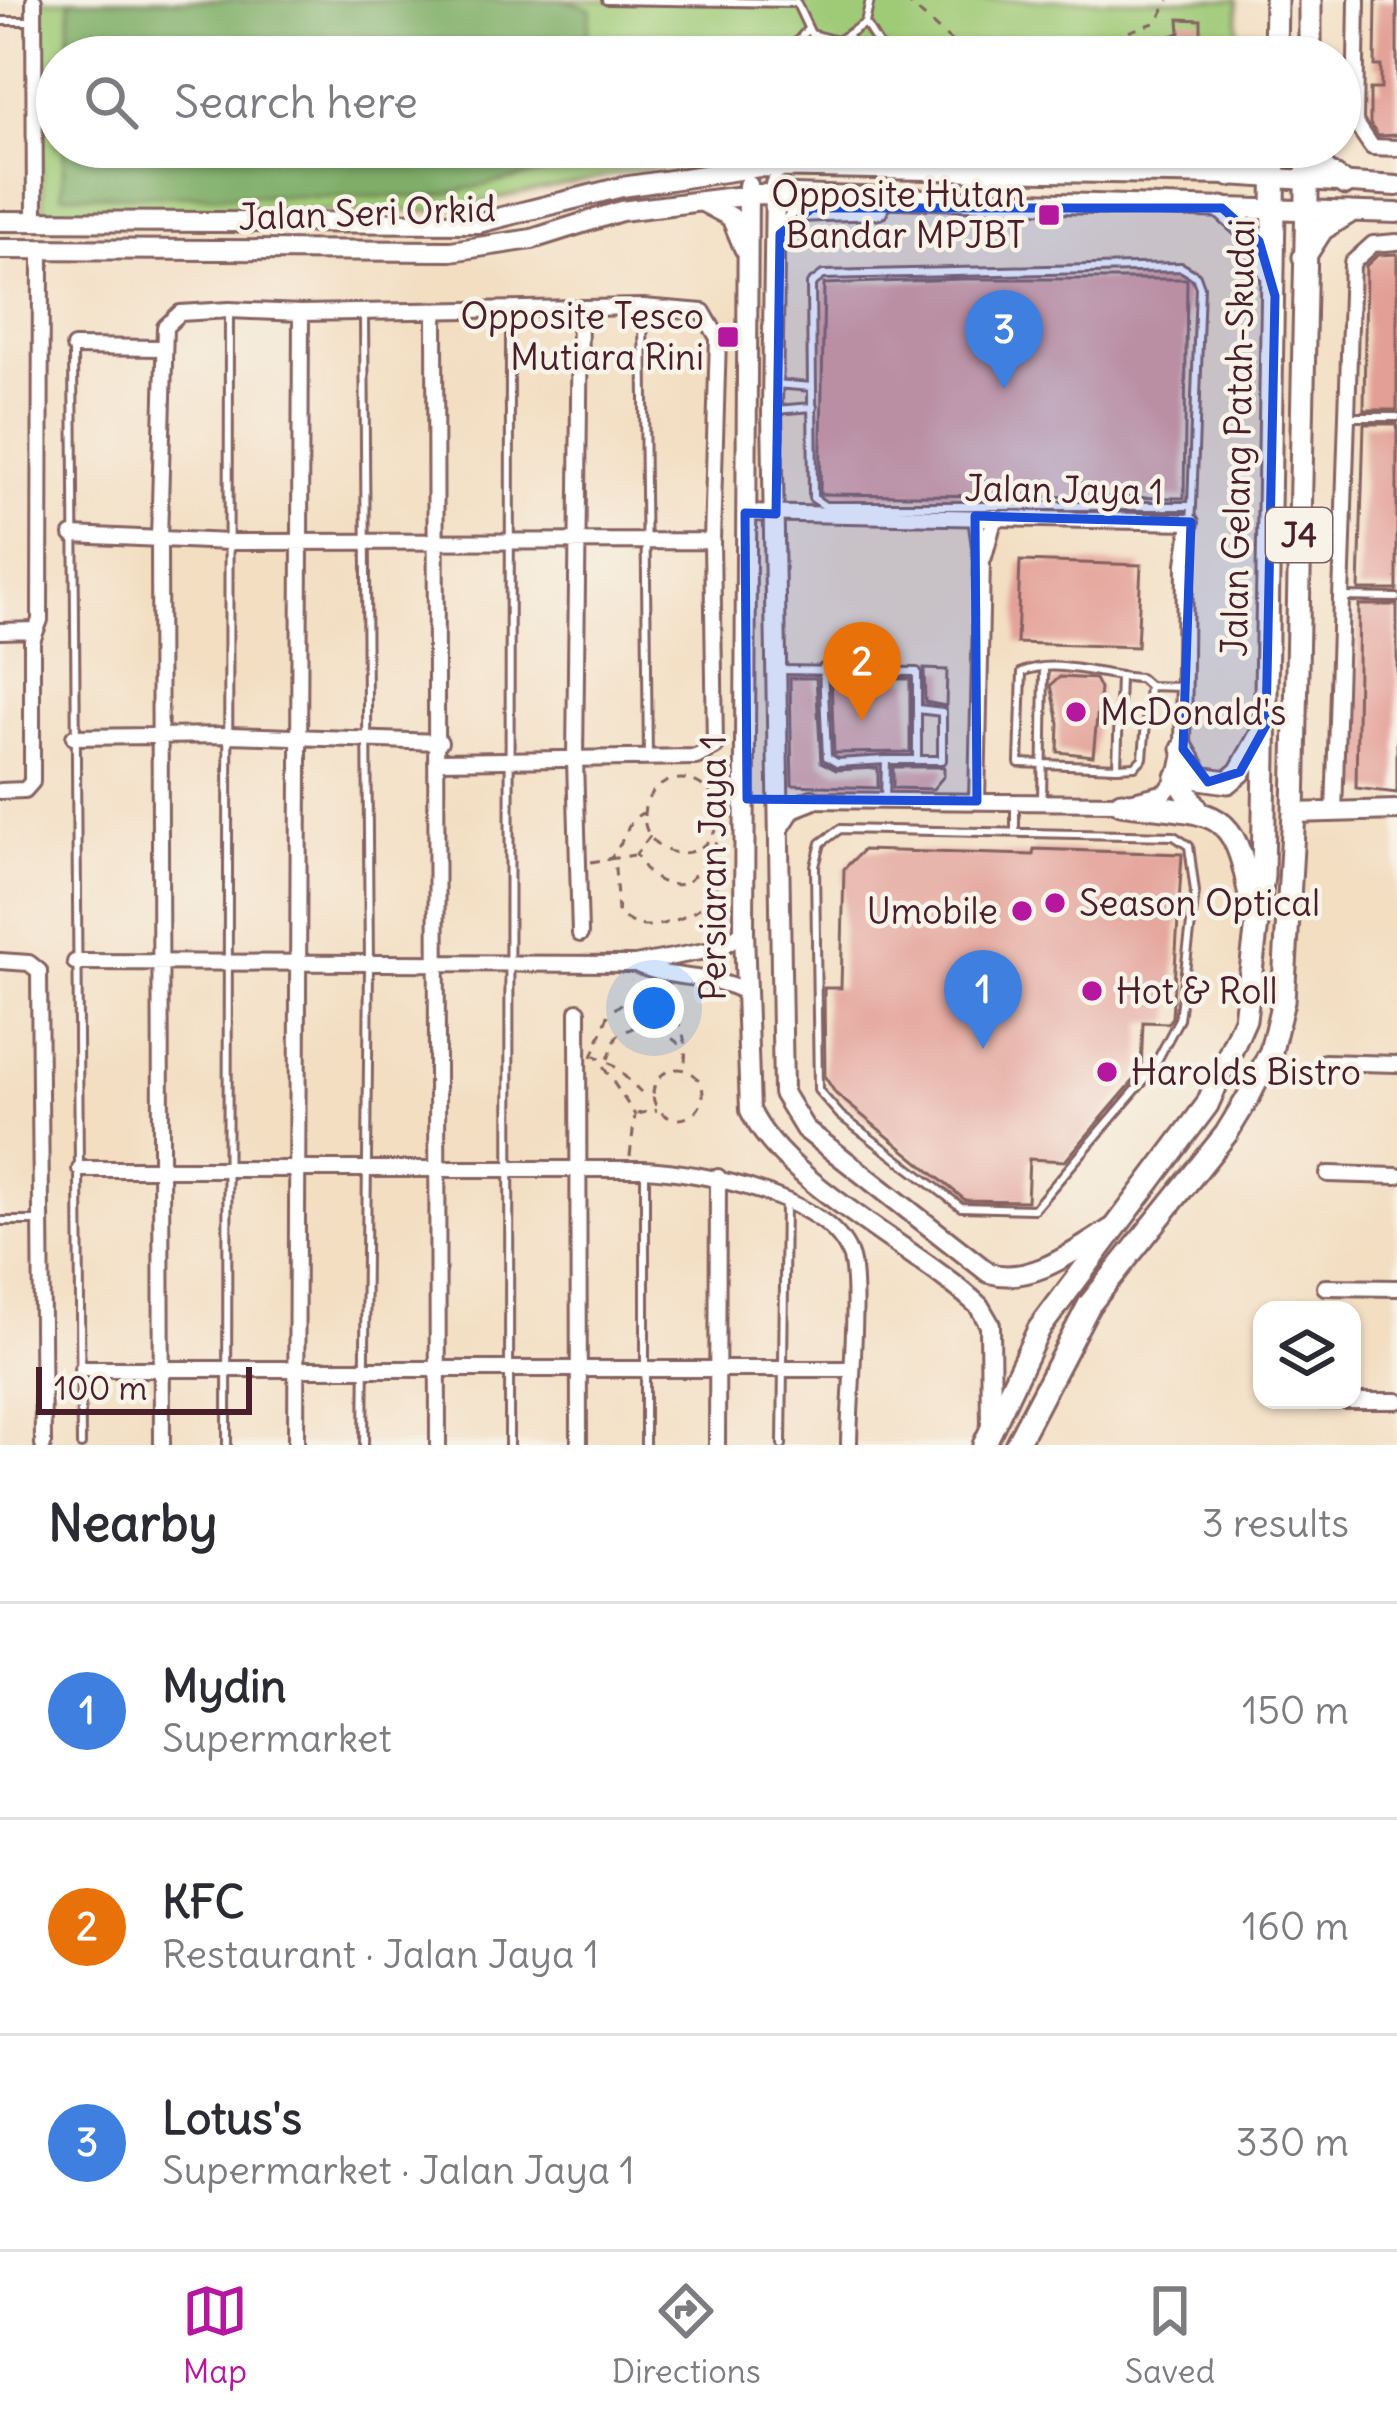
<!DOCTYPE html>
<meta charset="utf-8">
<style>
body{margin:0;font-family:Delius,sans-serif;background:#f2f2f3;color:#2b2b33}
.controls{position:absolute;right:36px;bottom:36px;display:grid;overflow:hidden;border-radius:24px;box-shadow:0 3px 9px #0004}
.controls button{width:108px;height:108px;display:grid;place-items:center;padding:0;border:0;border-bottom:3px solid #e1e1e2;background:#fff;color:#2b2b33;font:60px sans-serif}
.scale{position:absolute;left:36px;bottom:30px;width:216px;box-sizing:border-box;padding-left:12px;border:6px solid #4a1f2b;border-top:0;font-size:33px;line-height:42px;white-space:nowrap;color:#4a1f2b;-webkit-text-stroke:9px #f7f3e8;paint-order:stroke}
.you{position:absolute;left:654px;top:1008px;width:42px;height:42px;margin:-30px;border:9px solid #fff;border-radius:50%;background:#1a73e8;box-shadow:0 0 0 18px #1a73e833}
.badge{display:grid;place-items:center;width:78px;height:78px;border-radius:50%;background:#b5179e;color:#fff;font-size:39px;font-weight:700}
.pin{position:absolute;translate:-50% -99px;filter:drop-shadow(0 3px 6px #0008)}
.pin::after{content:'';position:absolute;top:63px;width:42px;height:36px;background:inherit;clip-path:polygon(0 0,100% 0,50% 100%)}
.list{margin:0;padding:0;list-style:none}
h2{display:flex;justify-content:space-between;align-items:center;height:156px;margin:0;padding:0 48px;font-size:51px}
h2 small{font-size:39px;font-weight:400;color:#7c7c81}
.list li{display:grid;grid-template-columns:78px 1fr auto;gap:36px;align-items:center;box-sizing:border-box;height:216px;padding:0 48px;border-top:3px solid #e1e1e2}
.list b{display:block;font-size:45px;white-space:nowrap}
.list p{margin:0;font-size:39px;white-space:nowrap;color:#7c7c81}
.list em{font-size:39px;font-style:normal;color:#7c7c81}
.icon{flex:none;width:66px;height:66px;fill:none;stroke:currentColor;stroke-width:2;stroke-linecap:round;stroke-linejoin:round}
.map{position:relative;flex:none;width:1397px;height:1445px;overflow:hidden}
.search{position:absolute;background:#fff;box-shadow:0 3px 9px #0004;left:36px;right:36px;top:36px;height:132px;display:flex;align-items:center;gap:30px;box-sizing:border-box;padding:0 42px;border-radius:66px;color:#7c7c81;font-size:45px}
.sheet{height:804px;background:#fff}
nav{display:flex;justify-content:space-around;align-items:center;box-sizing:border-box;height:168px;border-top:3px solid #e1e1e2;background:#fff;font-size:33px;color:#7c7c81}
nav a{display:grid;justify-items:center;gap:6px}
nav .on{color:#b5179e}
.map>svg:first-child{display:block}
.green{fill:#9fca76;stroke:#747450;stroke-width:3}
.forest{fill:#7fae67;stroke:#646649;stroke-width:3}
.building{fill:#e39f96}
.lines{fill:none;stroke-linecap:round;stroke-linejoin:round}
.lane-casing{stroke:#856260;stroke-width:12}
.street-casing{stroke:#856260;stroke-width:20}
.secondary-casing{stroke:#856260;stroke-width:24}
.primary-casing{stroke:#856260;stroke-width:27}
.path{stroke:#856260;stroke-width:3;stroke-dasharray:9 9;stroke-linecap:butt}
.lane{stroke:#fff;stroke-width:6}
.street{stroke:#fff;stroke-width:14}
.secondary{stroke:#fff;stroke-width:18}
.primary{stroke:#fff;stroke-width:21}
.marked{fill:#1d4ed8;fill-opacity:0.2;stroke:#1d4ed8;stroke-width:9;stroke-linejoin:round}
.poi-dot{fill:#b5179e;stroke:#f7f3e8;stroke-width:4.5}
.labels{text-anchor:middle;dominant-baseline:central;stroke-width:9;stroke-linejoin:round;paint-order:stroke}
.shield{fill:#f7f3e8;stroke:#7e5f64;stroke-width:3}
.shield-label{font-size:33px;font-weight:bold;fill:#4a1f2b}
.poi-label{font-size:36px;fill:#4a1f2b;stroke:#f7f3e8;text-anchor:start}
.street-label{font-size:36px;fill:#4a1f2b;stroke:#f7f3e8}
</style>
<div class="map">
<svg width="1397" height="1445" viewBox="0 0 1397 1445">
<rect width="100%" height="100%" fill="#f7f3e8"/>
<filter id="ink" filterUnits="userSpaceOnUse"><feTurbulence type="fractalNoise" baseFrequency=".00833" numOctaves="2"/><feDisplacementMap in="SourceGraphic" scale="24" xChannelSelector="R" yChannelSelector="G"/><feConvolveMatrix kernelMatrix="1 2 1 2 8 2 1 2 1" color-interpolation-filters="sRGB"/></filter>
<filter id="wash" filterUnits="userSpaceOnUse"><feTurbulence type="fractalNoise" baseFrequency=".004" numOctaves="4" result="noise"/><feDisplacementMap in="SourceGraphic" scale="48" xChannelSelector="R" yChannelSelector="G"/><feGaussianBlur stdDeviation="2.7" result="paint"/><feColorMatrix in="noise" values="0 0 0 0 0 0 0 0 0 0 0 0 0 0 0 0 0 1.4 0 .05"/><feComposite in="paint" operator="in"/></filter>
<g filter="url(#wash)">
<rect width="100%" height="100%" fill="#f3dec2"/>
<path class="green" d="M37,0h1200l2,57h-1182v90h1173l-4,8 -29,9 -477,-10 -286,57 -391,1z"/>
<path class="forest" d="M70,0h494l27,9 -6,48h-517z
M64,147h511l-2,19 -142,31 -369,-2z"/>
<g id="blocks">
<path class="building" d="M1376,0h21v135l-19,1 -8,-12v-35h11v-23h-6z
M1179,19l22,1v15l6,4 -12,18h-50l20,-19 15,-5z
M1397,254v156h-33l2,-144 12,-11z
M963,279h224l-3,219 -364,-4 4,-210z
M1364,424h33v166h-38z
M1020,561l121,4 -4,82 -120,-4z
M1359,605h38v188l-41,-5z
M924,669l23,1 -1,36 -21,-4z
M1060,677l35,2 5,10 -7,67 -35,-4 1,-29 -8,-38z
M790,678h26l5,84 15,8 42,-2v20l-86,-3z
M831,678l79,1v73l-76,1z
M893,767h51v9l-11,13 -40,-1z
M1034,849l148,5 -10,163 -4,6 -25,-1 -2,50 -76,89 -36,-2 -2,42 -62,-1 -129,-106 -11,-17 -1,-89h17l3,-119 19,-19 170,5z"/>
</g>
</g>
<g filter="url(#ink)">
<use href="#blocks" fill-opacity="0" stroke="#856260" stroke-width="3"/>
<g class="lines">
<g class="lane-casing">
<path id="lane" d="M606,0l190,3
M796,2l15,32 26,7 28,-18 5,-23
M0,21h32
M865,23l21,34
M784,57l23,-27
M812,57l14,-15
M831,57l2,-16
M848,57l1,-19
M745,147l1,20
M643,310l5,448
M73,351l8,1094
M775,384l37,3
M775,410l38,-3
M1347,417h50
M1191,521l1,-15 8,-219 -4,-11 -15,-9 -358,8 -12,9 2,214 12,8h367
M1342,597l55,1
M823,668l4,89 10,6 49,-3
M780,670l137,2v87
M1120,677l-3,90 18,-1 8,-8 6,-72
M1117,767l-98,-4 3,-91c34,-15 82,5 118,6l9,8 32,1
M885,800l1,-40h56v-48l-24,-3
M1042,802l2,-133
M1015,805v27
M840,829l334,7 15,10 6,46 -16,127 -28,53 -117,137 -73,-2 -120,-91 -23,-26 -3,-224 6,-23z
M645,1173v272
M0,1221h39
M227,1445l2,-1135
M364,1445l5,-479 -5,-650
M509,1445l1,-1135
M782,1445l3,-242"/>
</g>
<g class="street-casing">
<path id="street" d="M34,0l1,219
M1357,0l-2,122 17,25 25,1
M580,311l-5,449 5,174
M435,312l3,1133
M74,347l87,1
M745,513l446,9 -6,42 -2,185 -6,28 -11,15 -45,11 -315,-3
M976,518l6,43 -5,240
M72,535l157,7 483,-1
M984,557l11,-40
M0,631l36,-1
M74,737l156,-2 210,7
M0,791l25,-1 7,-8v-141l8,-21 1,-371
M1334,813l18,-550 21,-19 24,-2
M0,961l29,2 10,8 4,474
M75,962l560,2 86,-16 23,-17
M635,964c36,17 75,9 110,28
M578,1011l1,434
M1324,1062l73,2
M80,1169h565c54,3 187,27 206,89 9,33 -2,145 -2,187
M1328,1174l69,2
M1325,1287l72,1
M82,1369h767
M1321,1401h76
M162,1445l-3,-905 6,-213 15,-14 49,-3 72,3 342,-6 60,5 15,26 -6,203 3,206 -19,10 -258,4
M296,1445l5,-1132
M717,1445l1,-268"/>
</g>
<g class="secondary-casing">
<path id="secondary" d="M775,184l-3,226 11,683 22,36 184,144c43,12 87,-23 123,-45
M748,185l-4,746 6,179c33,73 168,138 229,196l11,19 1,101
M701,201l30,16 13,31
M0,221l478,2 144,-36 137,-20 470,8 168,11
M779,241l18,-29 81,-3
M0,249l451,2 81,-12 89,-28 138,-17 638,19
M1294,813l103,-3
M781,825l11,-17 20,-8"/>
</g>
<g class="primary-casing">
<path id="primary" d="M1275,57l1,-57
M1310,57v-57
M1313,147l11,23 21,14
M1229,175l17,-8 18,-20
M1222,208l37,33 11,31
M1304,257l18,-28 26,-16
M1183,749l17,29 28,4 12,-10 23,-41
M1177,777l20,32
M1121,803c96,13 115,-2 131,107
M984,1445l55,-116 168,-224 38,-86 18,-143 12,-729
M1016,1445l73,-140 137,-171 23,-38 22,-45 12,-50 11,-188 14,-666"/>
</g>
<path class="path" d="M905,0l64,57
M1106,57l13,-22 38,-13 12,-22
M644 816a37 37 0 1 1 74 0a37 37 0 1 1-74 0Z
M645,812c-22,8 -19,34 -37,47l7,9 3,45c17,16 32,15 52,9 48,-15 56,-41 43,-88
M650,836l-14,18c10,21 25,34 50,30l27,-29
M591,862l43,-7
M592,1057l17,-44 23,-17c41,5 59,33 52,73
M608,1059l9,-23 31,-16 38,29
M653 1094a25 25 0 1 1 50 0a25 25 0 1 1-50 0Z
M637,1114l20,-4
M630,1156l5,-41 -39,-59 17,9 28,27"/>
<use href="#lane" class="lane"/>
<use href="#street" class="street"/>
<use href="#secondary" class="secondary"/>
<use href="#primary" class="primary"/>
</g>
</g>
<path class="marked" d="M812,208h410l37,33 16,55 -9,429 -26,47 -32,10 -25,-33 8,-227 -216,-6 2,285 -230,-2 -2,-286 31,1 4,-280z"/>
<g class="poi-dot">
<rect x="1037" y="203" width="24" height="24" rx="6"/>
<rect x="716" y="325" width="24" height="24" rx="6"/>
<circle cx="1076" cy="712" r="12"/>
<circle cx="1055" cy="903" r="12"/>
<circle cx="1022" cy="911" r="12"/>
<circle cx="1092" cy="991" r="12"/>
<circle cx="1107" cy="1072" r="12"/>
</g>
<g class="labels">
<rect class="shield" x="1266" y="508" width="66" height="54" rx="9"/>
<g class="shield-label">
<text x="1299" y="535">J4</text>
</g>
<g class="poi-label">
<text x="1025" y="194" text-anchor="end">Opposite Hutan<tspan x="1025" dy="41">Bandar MPJBT</tspan></text>
<text x="704" y="316" text-anchor="end">Opposite Tesco<tspan x="704" dy="41">Mutiara Rini</tspan></text>
<text x="1100" y="712">McDonald's</text>
<text x="1079" y="903">Season Optical</text>
<text x="998" y="911" text-anchor="end">Umobile</text>
<text x="1116" y="991">Hot &amp; Roll</text>
<text x="1131" y="1072">Harolds Bistro</text>
</g>
<g class="street-label">
<text transform="translate(367 213) rotate(-2)">Jalan Seri Orkid</text>
<text transform="translate(1238 438) rotate(-89)">Jalan Gelang Patah-Skudai</text>
<text transform="translate(1064 490) rotate(1)">Jalan Jaya 1</text>
<text transform="translate(713 868) rotate(-90)">Persiaran Jaya 1</text>
</g>
</g>
</svg>
<div class="controls">
<button><svg class="icon" aria-label="layers" viewBox="0 0 24 24"><path d="M12 4l9 5-9 5-9-5zM3 14l9 5 9-5"/></svg></button>
</div>
<div class="scale">100 m</div>
<div class="you"></div>
<div class="pin badge" style="left:983px;top:1049px;background:#3f7fe0">1</div>
<div class="pin badge" style="left:862px;top:721px;background:#e8710a">2</div>
<div class="pin badge" style="left:1004px;top:389px;background:#3f7fe0">3</div>
<div class="search"><svg class="icon" aria-label="search" viewBox="0 0 24 24"><circle cx="10" cy="10" r="6"/><path d="M15 15l6 6"/></svg>Search here</div>
</div>
<section class="sheet">
<h2>Nearby<small>3 results</small></h2>
<ul class="list">
<li><span class="badge" style="background:#3f7fe0">1</span><div><b>Mydin</b><p>Supermarket</p></div><em>150 m</em></li>
<li><span class="badge" style="background:#e8710a">2</span><div><b>KFC</b><p>Restaurant · Jalan Jaya 1</p></div><em>160 m</em></li>
<li><span class="badge" style="background:#3f7fe0">3</span><div><b>Lotus's</b><p>Supermarket · Jalan Jaya 1</p></div><em>330 m</em></li>
</ul>
</section>
<nav>
<a class="on"><svg class="icon" aria-label="map" viewBox="0 0 24 24"><path d="M3 6l6-2 6 2 6-2v14l-6 2-6-2-6 2zM9 4v14M15 6v14"/></svg>Map</a>
<a><svg class="icon" aria-label="directions" viewBox="0 0 24 24"><path d="M12 3l9 9-9 9-9-9zM9 14v-3h6M13 9l2 2-2 2"/></svg>Directions</a>
<a><svg class="icon" aria-label="saved" viewBox="0 0 24 24"><path d="M7 4h10v16l-5-4-5 4z"/></svg>Saved</a>
</nav>
